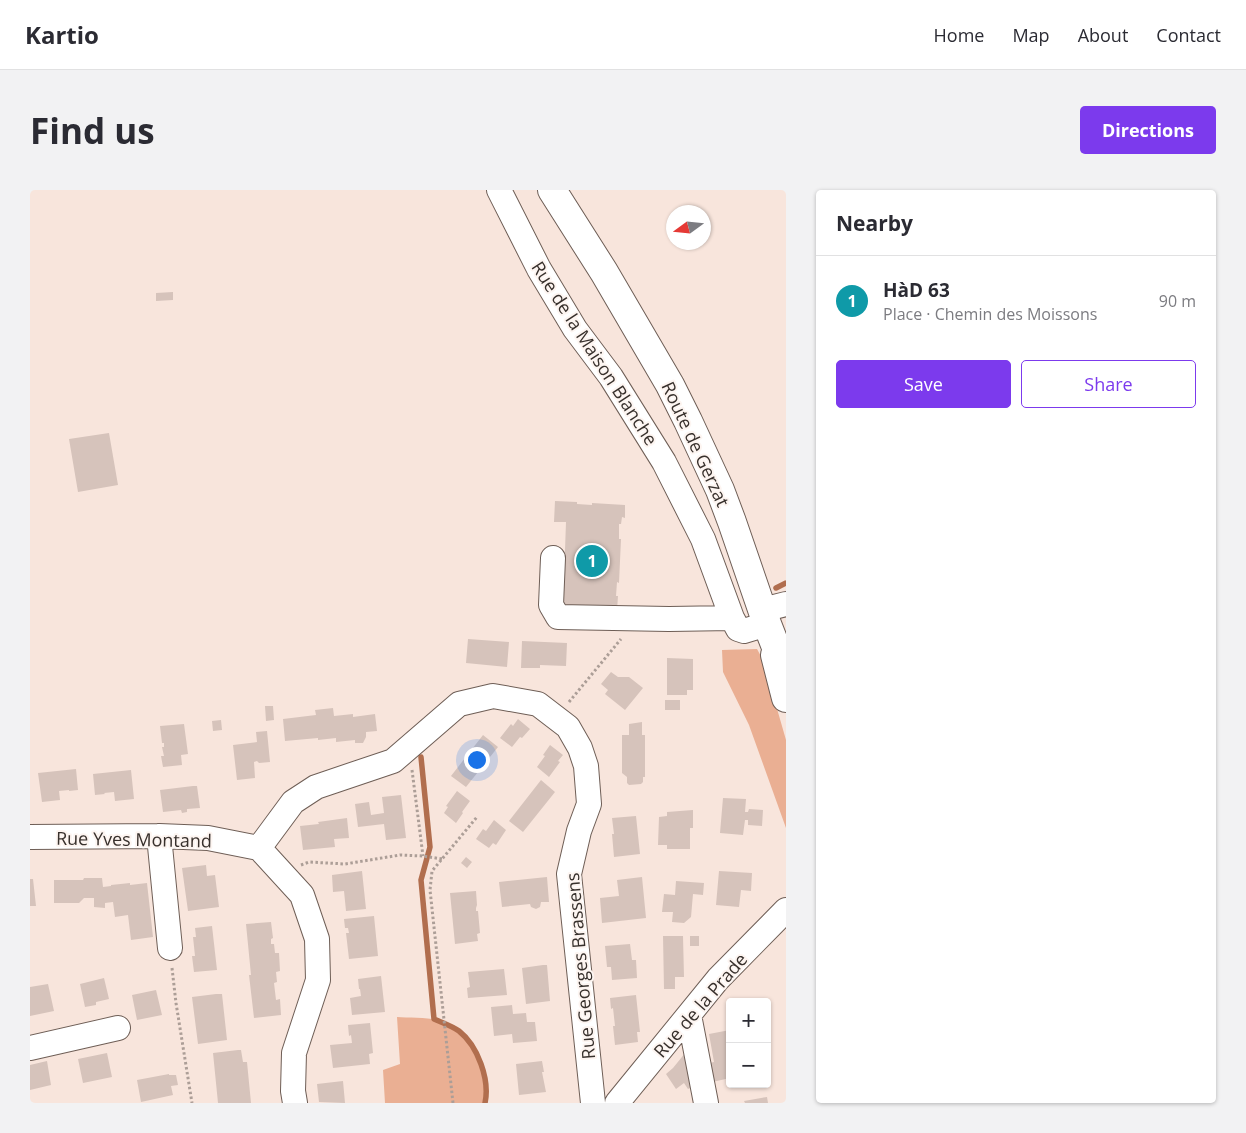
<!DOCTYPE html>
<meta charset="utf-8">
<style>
body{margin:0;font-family:"Open Sans",sans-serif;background:#f2f2f3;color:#2b2b33}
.controls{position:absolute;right:15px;bottom:15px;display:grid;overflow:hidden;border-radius:5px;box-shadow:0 1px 4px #0004}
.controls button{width:45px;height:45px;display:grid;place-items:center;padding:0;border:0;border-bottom:1px solid #e1e1e2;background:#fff;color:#2b2b33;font:25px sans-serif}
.compass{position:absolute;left:636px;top:15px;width:45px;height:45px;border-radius:50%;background:#fff;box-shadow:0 1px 4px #0004;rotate:255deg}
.you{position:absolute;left:446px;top:569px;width:18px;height:18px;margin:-12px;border:4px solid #fff;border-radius:50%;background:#1a73e8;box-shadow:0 0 0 8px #1a73e833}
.badge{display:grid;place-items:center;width:32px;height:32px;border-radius:50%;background:#7c3aed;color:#fff;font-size:16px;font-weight:700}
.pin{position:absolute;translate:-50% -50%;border:2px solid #fff;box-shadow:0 1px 5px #0006}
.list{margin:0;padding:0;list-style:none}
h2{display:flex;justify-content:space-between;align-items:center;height:65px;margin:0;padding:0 20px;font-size:21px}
h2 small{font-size:16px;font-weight:400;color:#7c7c81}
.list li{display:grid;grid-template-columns:32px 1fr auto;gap:15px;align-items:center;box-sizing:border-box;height:90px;padding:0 20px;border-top:1px solid #e1e1e2}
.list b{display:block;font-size:19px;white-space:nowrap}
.list p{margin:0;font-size:16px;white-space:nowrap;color:#7c7c81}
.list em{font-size:16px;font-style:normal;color:#7c7c81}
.actions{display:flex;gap:10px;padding:15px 20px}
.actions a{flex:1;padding:11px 0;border:1px solid #7c3aed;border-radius:5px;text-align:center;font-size:18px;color:#7c3aed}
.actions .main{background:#7c3aed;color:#fff}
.map{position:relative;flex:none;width:756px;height:913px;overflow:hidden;border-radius:5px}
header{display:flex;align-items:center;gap:30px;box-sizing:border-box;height:70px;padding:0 25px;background:#fff;border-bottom:1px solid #e1e1e2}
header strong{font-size:24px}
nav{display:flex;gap:28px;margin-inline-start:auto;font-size:18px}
.intro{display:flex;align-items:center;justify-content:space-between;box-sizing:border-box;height:120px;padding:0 30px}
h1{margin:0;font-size:35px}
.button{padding:12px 22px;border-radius:5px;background:#7c3aed;color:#fff;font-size:18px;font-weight:700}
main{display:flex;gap:30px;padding:0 30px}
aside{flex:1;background:#fff;border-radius:5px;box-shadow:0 1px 4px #0004}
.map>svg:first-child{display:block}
.green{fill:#eaaf93}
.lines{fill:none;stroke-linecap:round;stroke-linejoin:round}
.stream{stroke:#b16e4e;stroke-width:5.5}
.building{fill:#d6c3bb}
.minor-casing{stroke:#6e5e56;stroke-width:26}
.major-casing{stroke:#6e5e56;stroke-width:30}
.path{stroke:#ac9e97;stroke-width:3;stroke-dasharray:2.5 2.5;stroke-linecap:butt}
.minor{stroke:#fff;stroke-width:24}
.major{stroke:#fff;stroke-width:28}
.labels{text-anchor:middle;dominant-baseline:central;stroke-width:4;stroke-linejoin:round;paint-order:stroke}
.street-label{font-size:18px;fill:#37302c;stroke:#fdf5f1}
</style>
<header>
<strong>Kartio</strong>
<nav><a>Home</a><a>Map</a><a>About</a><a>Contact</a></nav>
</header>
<div class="intro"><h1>Find us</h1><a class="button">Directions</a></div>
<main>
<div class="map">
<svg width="756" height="913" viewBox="0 0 756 913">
<rect width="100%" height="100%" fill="#f8e5dc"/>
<path class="green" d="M727,459l6,11 23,80v88l-37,-103 -26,-53 -1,-22z
M367,827c10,1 30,0 39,3 8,3 18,7 24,12 18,16 30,47 25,71h-100l-2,-33 17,-6z"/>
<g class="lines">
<path class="stream" d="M746,398l10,-5
M391,567l9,90 -9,33 13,139c9,4 18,7 25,12 19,15 31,49 26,72"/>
</g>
<path class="building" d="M143,102v8l-17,1v-8z
M79,243l9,52 -40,7 -9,-53z
M525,311l22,1v2l15,1v-2l33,2v13l-3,-1 -1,7h-2v15h2l-2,44 -2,-1 -1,14h2l-1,14 -54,-3 3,-85h-12z
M438,449l41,3 -2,25 -41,-4z
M492,451l45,2 -1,23 -26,-1v3h-19z
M637,468l26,1v31h-6v5h-20z
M581,482l7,5h11l14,11 -18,22 -20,-16 3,-4 -7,-6z
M635,510h15v10h-15z
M235,516h8l1,14 -8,1z
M303,518l1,8 19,-2v3l22,-3 2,17 -11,1v5l-3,6h-8v-3l-19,2v-4l-18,2v-2l-33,3 -2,-22 33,-4 -1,-5z
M488,529l12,10 -8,9 -2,-1 -8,10 -12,-9 11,-14 2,2z
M191,530l1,10 -9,1 -1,-10z
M612,532v13h3v42h-2v5l-2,2 -12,1 -2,-2v-6l-5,-4v-38h7v-11z
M154,534l4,30 -7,1 1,10 -19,2 -2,-11h3l-2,-9h2v-4h-2l-2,-17z
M237,541l3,31 -11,1 -2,-2 -3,1 1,16 -18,2 -4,-35 24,-3 -1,-10z
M453,545l15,12 -32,40 -15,-11z
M520,555l13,10 -5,6 2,1 -11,15 -12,-10 8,-11 -2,-1z
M46,579l2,21 -9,1v-1l-10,1 1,9 -18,2 -4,-29z
M101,580l3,29 -19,2 -1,-9 -10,1 1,1 -10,1 -2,-21z
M511,590l14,12 -32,40 -14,-11z
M163,596h4l3,22 -13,1v3l-5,1 -1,-3 -18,2 -3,-22z
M427,601l13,10 -8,11 1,1 -7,10 -12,-10 4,-6 -2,-1z
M371,605l5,43 -20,2 -2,-16 -26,3 -3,-23 14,-2 2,13 13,-2 -2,-16z
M693,608l23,1 -1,13h3l1,-3 14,1 -1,16 -14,-1v-5h-3l-2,15 -23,-2z
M663,620v18h-3v21h-23v-4h-9l1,-28 8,-1v-4z
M606,626l4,38 -26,3 -2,-23h2l-2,-16z
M317,628l2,20 -15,1 1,8 -32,3 -3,-24 19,-2 -1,-2z
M464,630l12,10 -10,15 -3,-2 -4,5 -13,-9 7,-10 3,2z
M436,667l6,5 -5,6 -6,-5z
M176,675l1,11 8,-1 4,32 -31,4 -6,-43z
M332,681l4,38 -20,2 -2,-20 -11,1 -1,-17z
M689,681l33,2 -1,18 -10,-1 -2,17 -23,-2z
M517,687l2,25h-8l-1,5 -4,2 -5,-2 -1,-3 -28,3 -3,-25z
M612,687l4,41 -44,5 -2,-25 19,-2 -2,-16z
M54,688h18l1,9 8,-1v-1l19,-2v2l17,-2 6,54 -22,3 -3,-25 -13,2 -2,-15 -8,1v5l-11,-1v-9h-10l-5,5h-25v-23h29z
M0,689h3l3,27h-6z
M646,691l28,2 -1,12 -10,-1 -2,23 -7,6 -12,-1 1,-10h-11l2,-18 11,1z
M446,701l1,14 -1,3v3h2l2,22 -3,1 1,7 -23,3 -5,-51z
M344,726l4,40 -29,3 -3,-26h3l-1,-5h-3l-1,-9z
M241,732l2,16 -2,1v5h3l1,9h4l1,18 -4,1 1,10 -3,1 2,17 4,-1 1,16 -27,3 -5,-43h2l-5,-51z
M182,736l5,44 -23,2 -2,-16h3l-2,-19h3l-1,-9z
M633,746h20l1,41h-9v12h-11z
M660,746h9v10h-9z
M600,754l2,16h4l1,18 -25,2 -1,-13h-4l-2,-21z
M513,775h4l3,36 -24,3 -4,-36z
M474,779l3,26 -39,3 -1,-10 3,-1 -2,-15z
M351,786l4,36 -33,3 -2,-17 11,-2 -1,-7h-1l-1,-10z
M74,788l5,21 -13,3v3l-11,2 -5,-23z
M18,794l6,27 -24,5v-29z
M126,800l6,25 -25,5 -5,-25z
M186,804h6l5,46 -29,4 -6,-47z
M606,805l4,37h-3l1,10 -23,3 -2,-19h2l-2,-18 -2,1 -1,-11z
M482,815l1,9 13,-1 1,9h8l2,19 -24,2 -1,-9 -18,2 -3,-29z
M340,833l3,30 -4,1 1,10 -37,4 -3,-23 22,-2 -1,-8 -2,1 -1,-11z
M700,840v48l-22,5 -3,-19 9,-2 -5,-28z
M660,857l7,38 -9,4 -4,-6 -8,6 -10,-15 7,-6z
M208,860h3l2,12h4l4,41h-33l-5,-50z
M77,863l5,24 -29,6 -5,-24z
M17,871l4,24 -21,5v-25z
M512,871l2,11h-2l4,20 -27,3 -3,-31z
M139,884v1h7l2,10 -7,1 2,9 -32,7 -4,-22z
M313,891l2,22 -26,-1 -2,-18z
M737,907l1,6h-23l-1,-2z"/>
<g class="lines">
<g class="minor-casing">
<path id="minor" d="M469,0l40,79 36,60 36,48 53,85 39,77 29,79 6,11 6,2 23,-7
M523,368l-2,47 7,12 111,2 63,-1
M732,420l24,-6
M129,646l11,112
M0,647l129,-1 49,2 51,10 43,47 15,44 1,41 -24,73 -1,38 2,12
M229,658l34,-46 23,-15 77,-26 66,-57 34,-8 45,8 30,23 12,21 6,18 3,38 -10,27 -10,43 24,229
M659,825l17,88
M0,858l88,-20
M587,913l101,-124 68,-69"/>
</g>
<g class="major-casing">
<path id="major" d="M522,0l52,82 66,113 18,36 32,69 12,32 35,102 19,49
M745,465l11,43"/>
</g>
<path class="path" d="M539,512l52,-63
M382,580l11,86
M271,675l8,-3 36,2 55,-9 23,1 19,3
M142,778l4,35 16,100
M423,913l-23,-213 2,-19 45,-54"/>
<use href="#minor" class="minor"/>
<use href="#major" class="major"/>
</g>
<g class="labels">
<g class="street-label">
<text transform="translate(565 163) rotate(57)">Rue de la Maison Blanche</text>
<text transform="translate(666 254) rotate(65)">Route de Gerzat</text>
<text transform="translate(104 649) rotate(1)">Rue Yves Montand</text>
<text transform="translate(550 776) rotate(-95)">Rue Georges Brassens</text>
<text transform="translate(670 815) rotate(-49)">Rue de la Prade</text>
</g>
</g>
</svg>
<div class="controls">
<button>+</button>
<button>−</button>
</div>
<svg class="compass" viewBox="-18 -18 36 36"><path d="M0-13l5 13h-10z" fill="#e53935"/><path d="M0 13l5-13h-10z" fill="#7c7c81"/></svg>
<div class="you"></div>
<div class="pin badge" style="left:562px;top:371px;background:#0f9aa8">1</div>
</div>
<aside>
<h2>Nearby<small></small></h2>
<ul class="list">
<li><span class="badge" style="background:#0f9aa8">1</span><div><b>HàD 63</b><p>Place · Chemin des Moissons</p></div><em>90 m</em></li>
</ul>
<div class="actions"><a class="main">Save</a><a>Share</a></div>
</aside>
</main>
